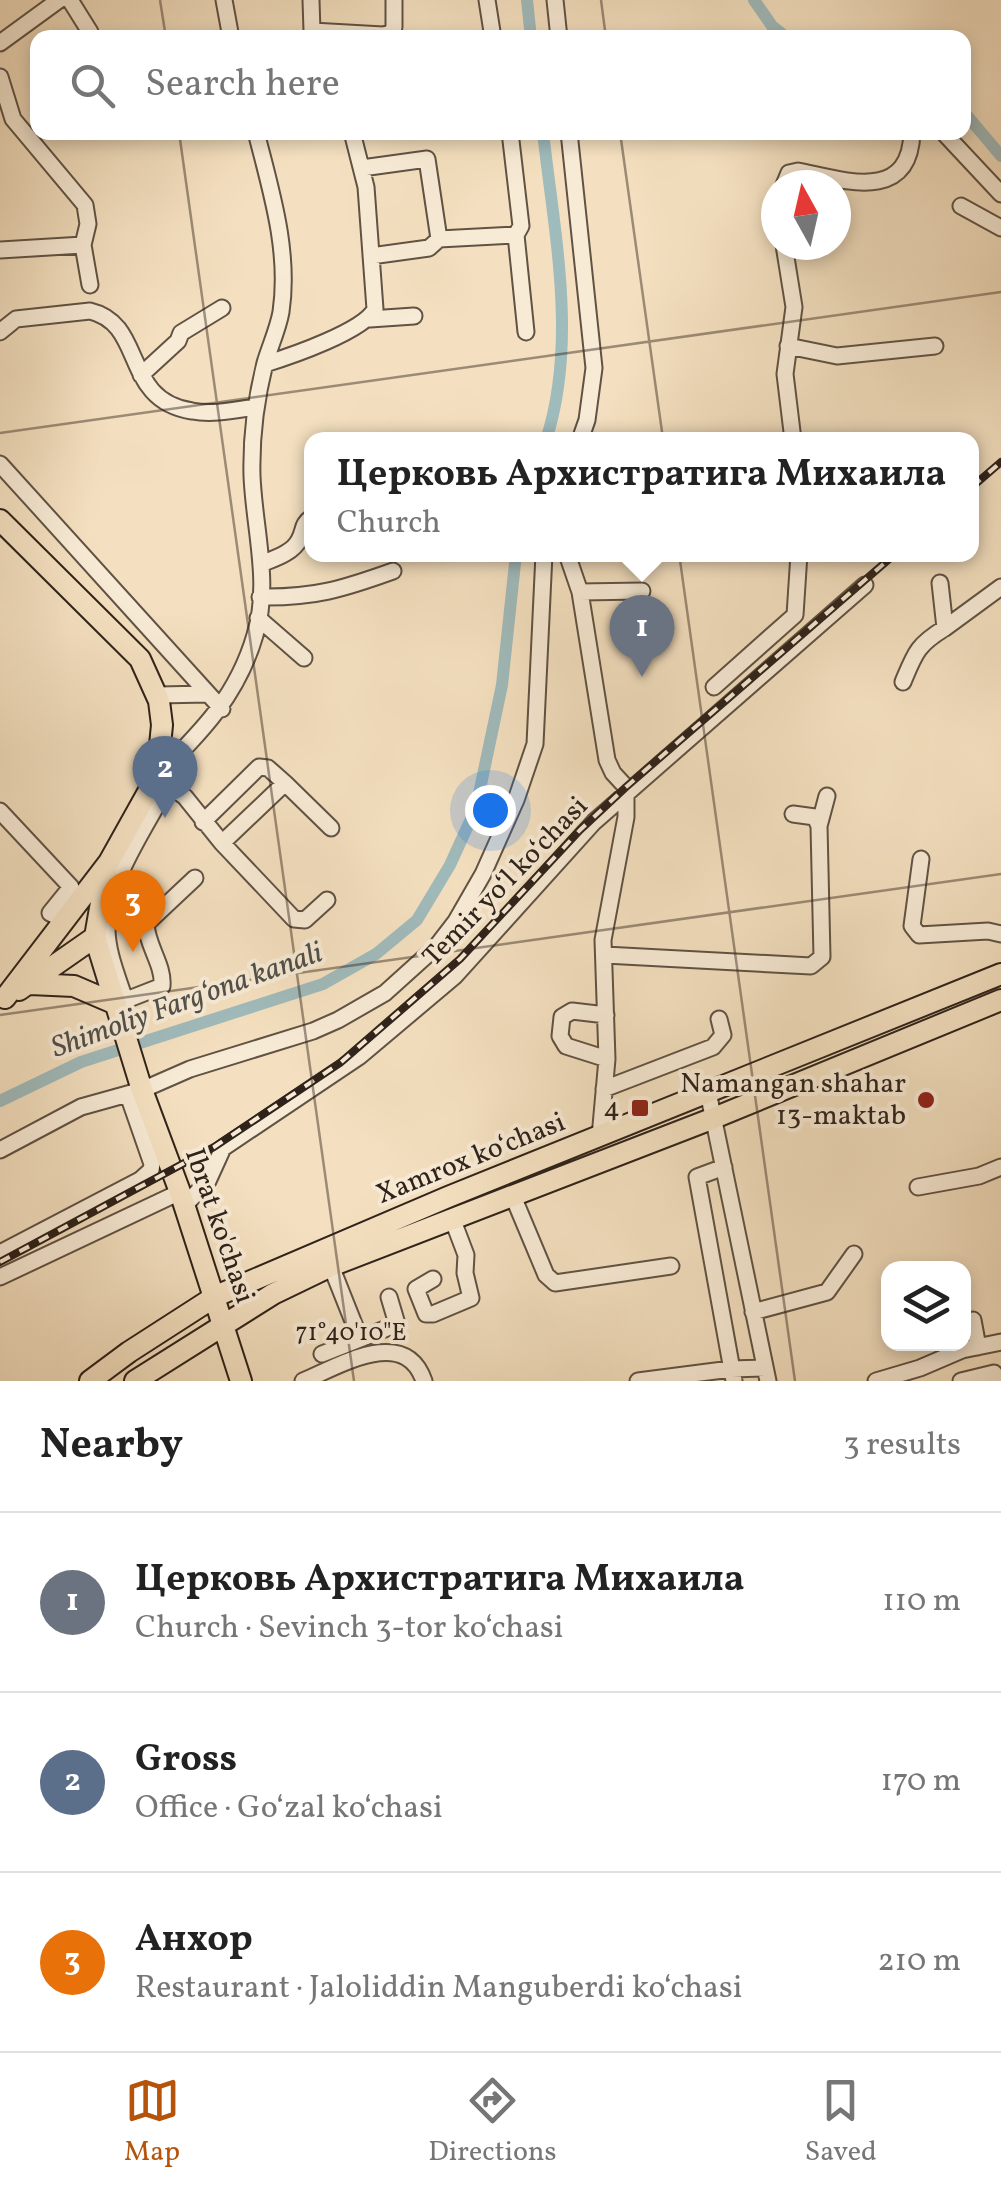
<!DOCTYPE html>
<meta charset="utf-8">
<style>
body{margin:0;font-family:Vollkorn,serif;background:#f6f6f6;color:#222}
.controls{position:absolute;right:30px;bottom:30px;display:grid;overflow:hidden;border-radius:20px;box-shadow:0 5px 15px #0003}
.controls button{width:90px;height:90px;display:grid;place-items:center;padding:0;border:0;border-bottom:2px solid #e0e0e0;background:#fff;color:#222;font:50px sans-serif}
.compass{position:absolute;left:761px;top:170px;width:90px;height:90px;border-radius:50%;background:#fff;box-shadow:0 5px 15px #0003;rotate:352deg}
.you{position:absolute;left:490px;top:810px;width:35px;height:35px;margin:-25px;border:8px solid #fff;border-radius:50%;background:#1a73e8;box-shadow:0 0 0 15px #1a73e833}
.badge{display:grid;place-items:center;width:65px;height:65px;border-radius:50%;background:#b45309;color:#fff;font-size:32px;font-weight:700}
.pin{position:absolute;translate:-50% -82px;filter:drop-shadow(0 2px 5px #0008)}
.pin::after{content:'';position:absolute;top:52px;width:35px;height:30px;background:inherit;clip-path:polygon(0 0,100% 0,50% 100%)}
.popup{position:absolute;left:304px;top:432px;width:675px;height:130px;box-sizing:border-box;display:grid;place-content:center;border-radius:20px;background:#fff;filter:drop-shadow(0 2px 8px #0005);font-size:32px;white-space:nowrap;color:#767676}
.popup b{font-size:38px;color:#222}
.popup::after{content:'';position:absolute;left:50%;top:100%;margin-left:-20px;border:20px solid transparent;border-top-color:#fff}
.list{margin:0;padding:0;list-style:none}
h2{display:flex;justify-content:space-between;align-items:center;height:130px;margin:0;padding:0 40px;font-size:42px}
h2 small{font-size:32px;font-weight:400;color:#767676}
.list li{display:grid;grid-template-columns:65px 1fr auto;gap:30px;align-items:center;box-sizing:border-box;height:180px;padding:0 40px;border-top:2px solid #e0e0e0}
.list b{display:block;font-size:38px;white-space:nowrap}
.list p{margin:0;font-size:32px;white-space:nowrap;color:#767676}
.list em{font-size:32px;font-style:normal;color:#767676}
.icon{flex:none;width:55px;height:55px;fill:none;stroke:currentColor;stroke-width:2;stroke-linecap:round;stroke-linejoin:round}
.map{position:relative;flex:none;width:1001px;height:1381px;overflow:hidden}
.search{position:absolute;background:#fff;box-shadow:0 5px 15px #0003;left:30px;right:30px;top:30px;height:110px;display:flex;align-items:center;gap:25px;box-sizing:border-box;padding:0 35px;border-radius:20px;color:#767676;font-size:38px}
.sheet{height:670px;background:#fff}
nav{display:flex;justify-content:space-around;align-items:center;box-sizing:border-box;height:140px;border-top:2px solid #e0e0e0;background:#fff;font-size:28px;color:#767676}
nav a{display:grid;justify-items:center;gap:5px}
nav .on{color:#b45309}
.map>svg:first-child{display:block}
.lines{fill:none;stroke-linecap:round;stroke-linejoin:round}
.canal{stroke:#a0bbbc;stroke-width:12}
.minor-casing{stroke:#605244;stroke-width:19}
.major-casing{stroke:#2e221a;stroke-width:24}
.minor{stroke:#f8ebd6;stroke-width:15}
.major{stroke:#f4e0c0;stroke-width:20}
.rail-casing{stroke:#2e221a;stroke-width:8}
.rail{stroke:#f8ebd6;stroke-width:4;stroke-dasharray:11;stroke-linecap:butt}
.ticks{fill:none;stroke:#2e221a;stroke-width:2.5;stroke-opacity:0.45}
.poi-dot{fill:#8f2418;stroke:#f8ebd6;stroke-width:4}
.labels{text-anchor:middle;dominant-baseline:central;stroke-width:8;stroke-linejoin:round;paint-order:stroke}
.street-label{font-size:28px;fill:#2e221a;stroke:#f8ebd6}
.poi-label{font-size:28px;fill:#2e221a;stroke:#f8ebd6;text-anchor:end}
.water-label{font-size:30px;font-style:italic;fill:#50504b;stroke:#f8ebd6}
.ticks-label{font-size:25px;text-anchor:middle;fill:#2e221a;stroke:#f8ebd6;stroke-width:8;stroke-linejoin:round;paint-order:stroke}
</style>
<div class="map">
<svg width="1001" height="1381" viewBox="0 0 1001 1381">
<rect width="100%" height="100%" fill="#f4e0c0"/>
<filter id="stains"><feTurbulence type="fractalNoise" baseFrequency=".002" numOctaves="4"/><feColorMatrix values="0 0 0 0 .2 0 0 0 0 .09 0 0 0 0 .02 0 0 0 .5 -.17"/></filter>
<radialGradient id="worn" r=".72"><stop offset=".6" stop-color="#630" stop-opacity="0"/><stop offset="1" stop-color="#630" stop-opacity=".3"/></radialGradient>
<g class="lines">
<path class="canal" d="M527,0l4,38
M754,0l18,26 15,12
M964,112l37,44
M543,132c11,100 35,210 3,308
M0,1101l81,-39 242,-78 53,-30 41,-34 33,-55 26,-57 26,-123 14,-131"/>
<g class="minor-casing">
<path id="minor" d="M70,0l20,32
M224,0l7,38
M311,0l1,31 71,4 8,-2 3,-6v-27
M487,0l6,38
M555,0l4,38
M0,43l59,-43
M0,77l13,42 72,86 3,19 -5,21 7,40
M256,132c15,59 34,119 25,180 -3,17 -11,34 -16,51 -9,36 -14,76 -13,113 2,52 19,107 3,159 -18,62 -54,97 -98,141l28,21 37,46 63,-60 46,45
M510,132l11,94 -5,9 10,97
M569,132l25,236 -7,52 -7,20
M943,132l58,62
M362,168l65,-9 12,80
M784,185l5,-12 9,-2c45,9 112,33 114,-39
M961,206l40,22
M784,245l10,62 -9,67 8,66
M0,250l83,-5
M371,256l58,-8 10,-9 77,-4
M370,319l44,-3
M0,332l16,-13 74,-8c56,13 31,89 102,100 21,4 43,-1 64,-4
M788,346l49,10 98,-10
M265,364c26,-8 99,-33 110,-55l-9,-122 -14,-55
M141,375l37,-34 3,-8 41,-25
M0,464l222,245
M567,554l13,38 27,168 6,13 13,14v30l-23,123 4,119 -7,78
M261,564c12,-5 32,-11 38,-24 6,-11 2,-15 13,-23
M940,583l5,45 56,-41
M580,592l62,-1
M260,597c54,1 83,-8 133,-26
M258,618l46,40
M903,682c12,-29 14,-37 42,-54
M714,687l81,-72 4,-61
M158,695l50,-1
M0,811l71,76 -21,26 15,8
M793,814l22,3 4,9
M203,822l56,-55 9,1 17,15
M222,843l72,76 11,1 22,-20
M921,859l-9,67 7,9 69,-4 13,3
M605,955l206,11 11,-9 -3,-131 8,-30
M124,997c-7,-22 -17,-45 -17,-69 -1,-45 40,-103 61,-143
M116,1004l46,-18c2,-21 -15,-40 -16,-62l49,-46
M606,1015l-34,-4 -10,6 -2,19 6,10 41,13
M604,1089l109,-42 10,-12 -4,-16
M708,1092l60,289
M0,1150l81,-43 61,-17 48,-21 123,-38 25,-11 47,-27 51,-46 20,-26 27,-47 33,-74 19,-56 9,-190
M724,1167l-27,10 37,204
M918,1187l61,-11 22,-9
M512,1194l34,81 9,8 116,-17
M184,1206l24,-25 15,-33 137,-92 95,-80 139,-154 271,-237
M0,1253l140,-73 11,-10 1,-6 -24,-69
M0,1277l180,-85
M433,1279l-17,10 10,25h7l38,-16 -6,-25 1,-18 -14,-37
M753,1312l74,-20 27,-38
M973,1320l5,27
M360,1339l37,-15 -8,-27
M322,1354l38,-15 -29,-73
M303,1381c36,-15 102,-56 121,0
M638,1381l93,-12 34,-1
M876,1381l44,-13 42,-18 39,-8
M961,1381l33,-8 6,8"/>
</g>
<g class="major-casing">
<path id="major" d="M0,520l140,139 19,42 3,24 -5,51 -48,86 -104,136
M106,874l-11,63 47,153 38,102 61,189
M30,984l44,2 42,18
M19,990l76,-53
M90,1381l39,-29 87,-56 232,-99 553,-223
M135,1381l138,-87 58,-28 383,-148 287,-118"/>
</g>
<use href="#minor" class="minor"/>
<use href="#major" class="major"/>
<g class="rail-casing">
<path id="rail" d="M972,487l29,-25
M0,1262l214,-115 126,-84 120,-104 120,-129 46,-43 269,-233"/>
</g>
<use href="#rail" class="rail"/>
</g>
<path class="ticks" d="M160,0l6,38M601,0l5,38M179,132l175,1249M620,132l175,1249M0,433l1001,-141M0,1015l1001,-141"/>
<g class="poi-dot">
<circle cx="926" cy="1100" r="10"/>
<rect x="630" y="1098" width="20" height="20" rx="5"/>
</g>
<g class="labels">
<g class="street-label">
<text transform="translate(506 882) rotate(-46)">Temir yoʻl koʻchasi</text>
<text transform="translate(471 1159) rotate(-22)">Xamrox koʻchasi</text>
<text transform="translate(219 1226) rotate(71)">Ibrat ko'chasi</text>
</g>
<g class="poi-label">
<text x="906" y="1084">Namangan shahar<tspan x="906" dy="32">13-maktab</tspan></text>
<text x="620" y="1108">4</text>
</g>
<g class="water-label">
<text transform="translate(187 1001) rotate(-20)">Shimoliy Fargʻona kanali</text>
</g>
</g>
<g class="ticks-label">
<text x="351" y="1340">71°40'10"E</text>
</g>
<rect width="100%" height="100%" filter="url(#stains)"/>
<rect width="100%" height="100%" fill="url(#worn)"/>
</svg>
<div class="controls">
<button><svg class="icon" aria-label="layers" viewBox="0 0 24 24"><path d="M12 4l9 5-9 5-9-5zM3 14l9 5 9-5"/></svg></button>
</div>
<svg class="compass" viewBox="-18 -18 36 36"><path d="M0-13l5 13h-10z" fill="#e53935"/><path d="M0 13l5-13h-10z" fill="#767676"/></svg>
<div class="you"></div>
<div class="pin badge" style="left:642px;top:677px;background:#6b7280">1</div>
<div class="popup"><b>Церковь Архистратига Михаила</b>Church</div>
<div class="pin badge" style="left:165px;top:818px;background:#5c6f8a">2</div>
<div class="pin badge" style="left:133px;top:952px;background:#e8710a">3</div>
<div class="search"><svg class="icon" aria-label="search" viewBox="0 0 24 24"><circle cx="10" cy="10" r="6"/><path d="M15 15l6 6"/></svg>Search here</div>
</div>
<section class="sheet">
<h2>Nearby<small>3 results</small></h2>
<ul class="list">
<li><span class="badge" style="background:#6b7280">1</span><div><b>Церковь Архистратига Михаила</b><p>Church · Sevinch 3-tor koʻchasi</p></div><em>110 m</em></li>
<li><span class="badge" style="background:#5c6f8a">2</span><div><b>Gross</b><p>Office · Goʻzal koʻchasi</p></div><em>170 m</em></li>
<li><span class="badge" style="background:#e8710a">3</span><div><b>Анхор</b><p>Restaurant · Jaloliddin Manguberdi koʻchasi</p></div><em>210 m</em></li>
</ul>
</section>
<nav>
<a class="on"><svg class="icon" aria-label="map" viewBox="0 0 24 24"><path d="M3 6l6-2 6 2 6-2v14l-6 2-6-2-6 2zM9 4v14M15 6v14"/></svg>Map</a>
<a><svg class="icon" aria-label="directions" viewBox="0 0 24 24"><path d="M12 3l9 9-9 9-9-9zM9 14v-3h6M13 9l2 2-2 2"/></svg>Directions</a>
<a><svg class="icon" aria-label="saved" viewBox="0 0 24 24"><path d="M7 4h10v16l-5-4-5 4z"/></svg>Saved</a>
</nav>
